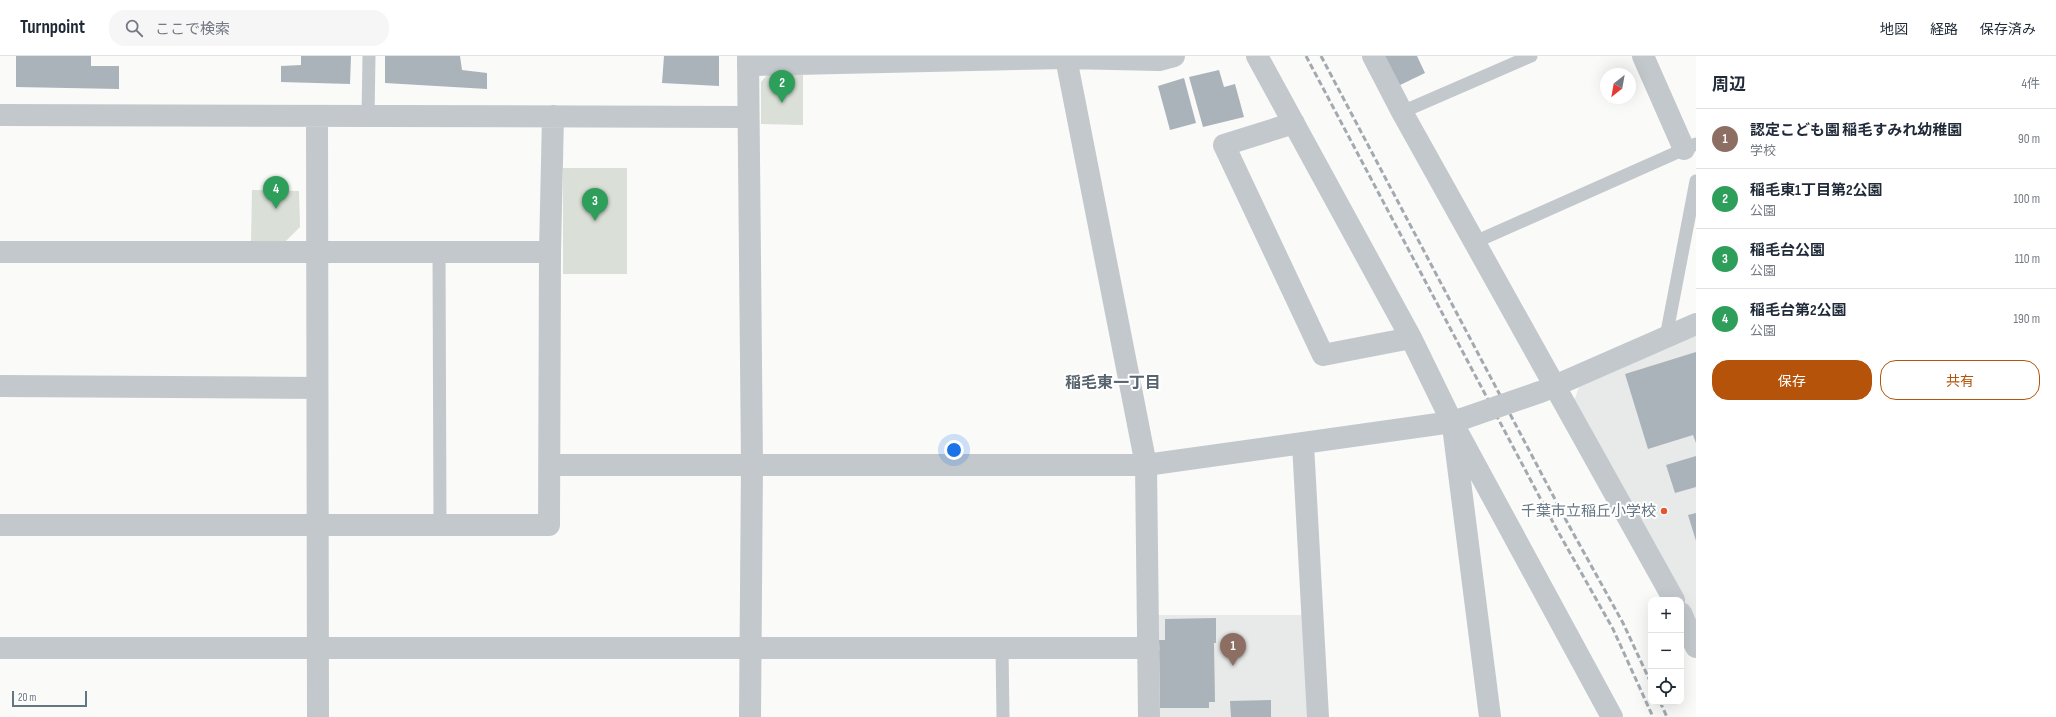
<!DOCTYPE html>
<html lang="ja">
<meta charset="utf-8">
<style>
body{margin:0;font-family:"Sofia Sans Condensed","Noto Sans JP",sans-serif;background:#f6f6f7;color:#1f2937}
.controls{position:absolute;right:12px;bottom:12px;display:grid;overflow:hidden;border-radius:8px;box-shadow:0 4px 16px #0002}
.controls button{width:36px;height:36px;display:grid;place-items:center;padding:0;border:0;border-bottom:1px solid #e0e1e3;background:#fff;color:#1f2937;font:20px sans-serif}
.compass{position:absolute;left:1600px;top:12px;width:36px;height:36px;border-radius:50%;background:#fff;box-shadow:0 4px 16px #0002;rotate:211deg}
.scale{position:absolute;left:12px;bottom:10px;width:75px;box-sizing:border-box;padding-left:4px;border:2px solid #657683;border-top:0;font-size:11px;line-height:14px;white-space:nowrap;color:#657683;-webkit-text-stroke:3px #fff;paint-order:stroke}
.you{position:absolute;left:954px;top:394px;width:14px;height:14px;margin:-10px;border:3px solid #fff;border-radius:50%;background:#1a73e8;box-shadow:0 0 0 6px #1a73e833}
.badge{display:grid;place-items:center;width:26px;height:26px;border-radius:50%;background:#b45309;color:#fff;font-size:13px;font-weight:700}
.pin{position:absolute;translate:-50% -33px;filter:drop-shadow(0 1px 2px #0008)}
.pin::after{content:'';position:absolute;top:21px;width:14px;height:12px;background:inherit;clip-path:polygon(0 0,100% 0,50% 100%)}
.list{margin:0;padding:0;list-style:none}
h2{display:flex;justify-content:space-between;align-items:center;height:52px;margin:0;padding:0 16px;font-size:17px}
h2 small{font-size:13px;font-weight:400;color:#747a83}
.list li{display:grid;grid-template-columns:26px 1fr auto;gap:12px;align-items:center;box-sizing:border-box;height:60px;padding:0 16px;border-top:1px solid #e0e1e3}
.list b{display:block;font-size:15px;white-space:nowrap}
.list p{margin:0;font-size:13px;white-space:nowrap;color:#747a83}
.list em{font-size:13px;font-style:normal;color:#747a83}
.actions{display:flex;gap:8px;padding:12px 16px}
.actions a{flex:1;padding:9px 0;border:1px solid #b45309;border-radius:16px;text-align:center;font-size:14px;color:#b45309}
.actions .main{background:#b45309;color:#fff}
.icon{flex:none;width:22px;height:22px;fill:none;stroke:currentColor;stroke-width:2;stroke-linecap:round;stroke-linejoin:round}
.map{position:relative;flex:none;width:1696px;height:661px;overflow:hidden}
header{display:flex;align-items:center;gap:24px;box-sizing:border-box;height:56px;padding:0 20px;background:#fff;border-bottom:1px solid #e0e1e3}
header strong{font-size:19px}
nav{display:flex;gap:22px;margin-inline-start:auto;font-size:14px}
.search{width:280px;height:36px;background:#f6f6f7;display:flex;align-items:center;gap:10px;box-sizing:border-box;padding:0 14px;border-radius:16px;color:#747a83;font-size:15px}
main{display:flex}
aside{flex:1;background:#fff}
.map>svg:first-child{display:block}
.built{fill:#e8e9e9}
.green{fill:#dadfd7}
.building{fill:#aab3b9}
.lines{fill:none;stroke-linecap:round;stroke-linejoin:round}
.service{stroke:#c3c8cc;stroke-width:13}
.minor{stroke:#c3c8cc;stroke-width:22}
.tertiary{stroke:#c3c8cc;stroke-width:22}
.rail{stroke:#a2aab0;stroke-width:3;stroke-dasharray:6 3;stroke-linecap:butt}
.minor-bridge{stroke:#c3c8cc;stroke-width:22}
.poi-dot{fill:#e4572e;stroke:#fff;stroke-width:1.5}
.labels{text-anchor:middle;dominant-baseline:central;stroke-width:4;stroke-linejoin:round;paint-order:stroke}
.poi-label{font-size:15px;fill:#657683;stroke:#fff;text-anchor:end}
.neighbourhood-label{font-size:16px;font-weight:bold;fill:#57646e;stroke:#fff}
</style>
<header>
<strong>Turnpoint</strong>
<div class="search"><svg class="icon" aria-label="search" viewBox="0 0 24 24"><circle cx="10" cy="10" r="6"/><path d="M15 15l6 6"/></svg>ここで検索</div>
<nav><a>地図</a><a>経路</a><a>保存済み</a></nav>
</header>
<main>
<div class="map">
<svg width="1696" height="661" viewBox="0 0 1696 661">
<rect width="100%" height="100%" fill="#fafaf8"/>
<path class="built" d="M1696,280v290l-123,-222 6,-17z
M1158,559h147l7,102h-154z"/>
<path class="green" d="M767,19h36v50l-42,-1v-42z
M563,112h64v106h-64z
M252,134l47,1 1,36 -16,16 -33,-1z"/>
<path class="building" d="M16,0h75v10h28v23l-103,-2z
M301,0h50l-1,28 -69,-2v-16l20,-1z
M385,0h75l2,14 25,3v16l-102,-6z
M664,0h55v30l-57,-3z
M1383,0h34l8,17 -27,13z
M1219,14l5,17 11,-3 9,33 -41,10 -14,-50z
M1184,22l12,45 -26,7 -12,-44z
M1696,296v91l-3,-8 -45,14 -23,-75z
M1696,400v31l-21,6 -9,-28z
M1696,457v28l-8,-26z
M1216,562v25h-2l1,59h-6v6h-49l-1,-68h6v-21z
M1271,644v17h-40l-1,-16z"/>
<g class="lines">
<path class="service" d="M1402,56l129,-56
M368,60l1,-60
M1475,186l221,-98
M439,196l1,274
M1666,281l30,-156
M1002,592l1,69"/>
<path class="minor" d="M1257,0l154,282 41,84 160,295
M1373,0l29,56 272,488
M1643,0l41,93
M1066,2l80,407 3,252
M748,9l318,-7 93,2 15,-4
M0,59l748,2
M317,60l1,601
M1294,67l-70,22 99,210 88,-17
M0,196h550
M0,330l316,2
M1543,335l153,-67
M1454,378l36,283
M1303,388l15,273
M550,409h596l306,-43 10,-3
M0,469h549l1,-273 3,-136
M1681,557l15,34
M0,592h1149"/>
<path class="tertiary" d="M748,0l4,408 -2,253"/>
<path class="rail" d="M1306,0l250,472 57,101 40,88
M1321,0l246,466 56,101 28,60
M1660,646l7,15"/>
<path class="minor-bridge" d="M1462,363l78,-27"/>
</g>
<circle class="poi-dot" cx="1664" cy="455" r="4"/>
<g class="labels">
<g class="poi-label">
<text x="1656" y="455">千葉市立稲丘小学校</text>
</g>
<g class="neighbourhood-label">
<text x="1113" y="327">稲毛東一丁目</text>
</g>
</g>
</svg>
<div class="controls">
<button>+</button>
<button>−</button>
<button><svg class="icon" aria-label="locate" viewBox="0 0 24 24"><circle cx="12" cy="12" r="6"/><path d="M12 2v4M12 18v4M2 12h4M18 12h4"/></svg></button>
</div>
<svg class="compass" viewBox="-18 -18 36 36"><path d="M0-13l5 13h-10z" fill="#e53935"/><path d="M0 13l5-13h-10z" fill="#747a83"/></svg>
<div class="scale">20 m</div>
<div class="you"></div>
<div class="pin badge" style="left:1233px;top:610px;background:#8d6e63">1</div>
<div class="pin badge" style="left:782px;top:47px;background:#2e9e5b">2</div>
<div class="pin badge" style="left:595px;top:165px;background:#2e9e5b">3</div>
<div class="pin badge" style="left:276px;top:153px;background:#2e9e5b">4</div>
</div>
<aside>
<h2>周辺<small>4件</small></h2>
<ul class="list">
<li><span class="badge" style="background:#8d6e63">1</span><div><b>認定こども園 稲毛すみれ幼稚園</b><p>学校</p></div><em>90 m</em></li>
<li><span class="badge" style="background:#2e9e5b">2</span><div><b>稲毛東1丁目第2公園</b><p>公園</p></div><em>100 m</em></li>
<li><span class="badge" style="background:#2e9e5b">3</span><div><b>稲毛台公園</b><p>公園</p></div><em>110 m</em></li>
<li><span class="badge" style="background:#2e9e5b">4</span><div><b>稲毛台第2公園</b><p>公園</p></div><em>190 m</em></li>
</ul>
<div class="actions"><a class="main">保存</a><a>共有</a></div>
</aside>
</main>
